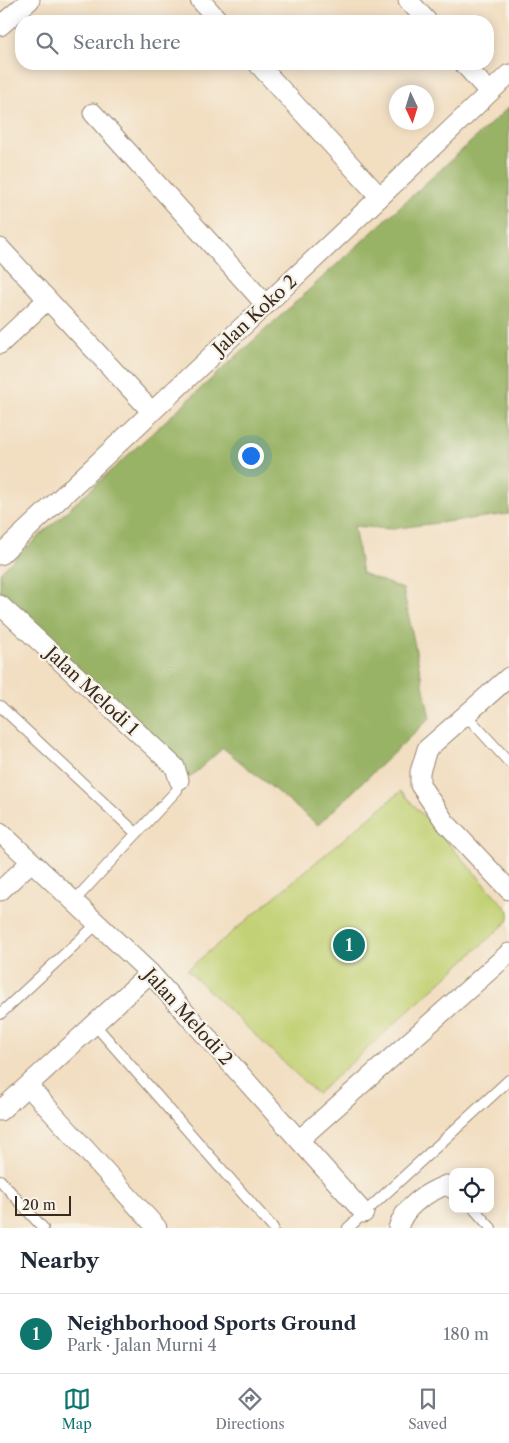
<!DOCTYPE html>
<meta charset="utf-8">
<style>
body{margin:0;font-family:"Libre Caslon Text",serif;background:#f2f2f3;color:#1f2937}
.controls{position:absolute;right:15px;bottom:15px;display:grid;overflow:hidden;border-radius:10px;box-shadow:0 2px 12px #0003}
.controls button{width:45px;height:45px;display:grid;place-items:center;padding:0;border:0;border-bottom:1px solid #e0e1e3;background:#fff;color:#1f2937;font:25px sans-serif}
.compass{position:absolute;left:389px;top:85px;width:45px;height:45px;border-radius:50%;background:#fff;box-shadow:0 2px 12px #0003;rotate:176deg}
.scale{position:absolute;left:15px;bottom:12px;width:56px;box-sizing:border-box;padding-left:5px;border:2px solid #3b2a1e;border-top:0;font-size:14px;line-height:18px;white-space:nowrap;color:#3b2a1e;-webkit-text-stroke:4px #f7f3e8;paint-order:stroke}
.you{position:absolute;left:250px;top:455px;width:18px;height:18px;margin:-12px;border:4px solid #fff;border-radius:50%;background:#1a73e8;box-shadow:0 0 0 8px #1a73e833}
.badge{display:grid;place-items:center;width:32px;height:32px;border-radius:50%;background:#0f766e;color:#fff;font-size:16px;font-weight:700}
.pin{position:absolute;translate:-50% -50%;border:2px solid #fff;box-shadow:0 1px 5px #0006}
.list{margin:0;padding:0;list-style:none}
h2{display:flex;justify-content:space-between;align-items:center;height:65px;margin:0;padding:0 20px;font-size:21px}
h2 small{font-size:16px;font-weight:400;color:#747a83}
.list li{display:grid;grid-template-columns:32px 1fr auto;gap:15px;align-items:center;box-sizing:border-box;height:80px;padding:0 20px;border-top:1px solid #e0e1e3}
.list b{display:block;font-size:19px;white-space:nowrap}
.list p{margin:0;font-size:16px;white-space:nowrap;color:#747a83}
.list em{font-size:16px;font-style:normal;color:#747a83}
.icon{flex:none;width:28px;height:28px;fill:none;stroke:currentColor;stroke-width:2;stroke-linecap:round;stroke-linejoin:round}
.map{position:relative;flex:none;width:509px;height:1228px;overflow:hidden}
.search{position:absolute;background:#fff;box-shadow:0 2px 12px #0003;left:15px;right:15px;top:15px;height:55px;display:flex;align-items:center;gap:12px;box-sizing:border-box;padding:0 18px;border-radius:20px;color:#747a83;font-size:19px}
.sheet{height:145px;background:#fff}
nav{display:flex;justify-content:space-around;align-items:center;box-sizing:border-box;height:70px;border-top:1px solid #e0e1e3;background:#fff;font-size:14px;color:#747a83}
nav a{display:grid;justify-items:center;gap:2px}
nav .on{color:#0f766e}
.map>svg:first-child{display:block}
.green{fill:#c2d174;stroke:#7e7e49}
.forest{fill:#99b366;stroke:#6a6e42}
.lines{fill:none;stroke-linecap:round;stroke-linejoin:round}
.lane-casing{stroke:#968470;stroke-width:12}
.street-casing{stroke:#968470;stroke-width:21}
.lane{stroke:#fff;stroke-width:10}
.street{stroke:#fff;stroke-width:19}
.labels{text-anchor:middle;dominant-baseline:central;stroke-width:4.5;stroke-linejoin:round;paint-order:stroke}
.street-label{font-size:18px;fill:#3b2a1e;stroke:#f7f3e8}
</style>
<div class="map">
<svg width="509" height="1228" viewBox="0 0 509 1228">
<rect width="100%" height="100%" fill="#f7f3e8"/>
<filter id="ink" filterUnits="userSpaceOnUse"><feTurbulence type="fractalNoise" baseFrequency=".02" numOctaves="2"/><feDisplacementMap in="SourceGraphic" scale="10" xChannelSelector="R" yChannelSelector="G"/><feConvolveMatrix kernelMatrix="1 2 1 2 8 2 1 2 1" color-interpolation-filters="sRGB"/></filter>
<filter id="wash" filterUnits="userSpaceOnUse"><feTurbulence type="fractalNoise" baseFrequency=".0096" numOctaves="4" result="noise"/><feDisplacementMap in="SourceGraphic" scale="20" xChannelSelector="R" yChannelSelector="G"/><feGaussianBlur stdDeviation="1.12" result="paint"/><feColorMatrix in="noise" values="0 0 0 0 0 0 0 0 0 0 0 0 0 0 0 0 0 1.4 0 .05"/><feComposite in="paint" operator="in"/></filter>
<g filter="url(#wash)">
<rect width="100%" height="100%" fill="#f2dec1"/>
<path class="green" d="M401,791l108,120v9l-192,174 -130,-124z"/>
<path class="forest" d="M509,107v407l-119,15 -36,-3 8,47 41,16 27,129 -112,107 -95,-77 -34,30 -189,-181v-25z"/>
</g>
<g filter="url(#ink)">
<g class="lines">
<g class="lane-casing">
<path id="lane" d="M0,706l136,127
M465,714l44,48
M74,901l103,-111 2,-10
M0,1014l97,-90
M95,1025l178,203
M0,1180l43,48
M474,1209l17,19
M348,1228l161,-148"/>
</g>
<g class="street-casing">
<path id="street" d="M200,0l19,21
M408,0l19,21
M0,26l30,-26
M258,64l122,133
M464,64l25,28
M93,113l173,192
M0,248l152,164
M0,344l47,-44
M0,555l380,-358 129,-123
M0,605l175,162 4,13
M509,677l-82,72 -7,23v13l25,37 64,68
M0,832l150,141 214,240
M0,891l31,-29
M28,1086l129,142
M0,1111l150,-138
M299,1140l210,-187
M398,1228c6,-21 28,-35 48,-43l7,4"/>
</g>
<use href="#lane" class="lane"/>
<use href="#street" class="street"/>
</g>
</g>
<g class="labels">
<g class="street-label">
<text transform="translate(255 315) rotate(-43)">Jalan Koko 2</text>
<text transform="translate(92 691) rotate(43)">Jalan Melodi 1</text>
<text transform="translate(188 1017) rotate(48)">Jalan Melodi 2</text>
</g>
</g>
</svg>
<div class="controls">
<button><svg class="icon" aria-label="locate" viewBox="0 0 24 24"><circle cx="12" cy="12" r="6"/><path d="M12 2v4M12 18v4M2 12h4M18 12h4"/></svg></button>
</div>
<svg class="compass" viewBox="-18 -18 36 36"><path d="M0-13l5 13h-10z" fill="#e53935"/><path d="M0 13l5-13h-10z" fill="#747a83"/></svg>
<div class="scale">20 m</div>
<div class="you"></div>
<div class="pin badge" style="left:349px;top:945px">1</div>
<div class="search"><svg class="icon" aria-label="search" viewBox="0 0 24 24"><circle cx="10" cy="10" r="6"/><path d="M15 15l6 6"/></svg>Search here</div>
</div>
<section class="sheet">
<h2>Nearby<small></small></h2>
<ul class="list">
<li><span class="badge">1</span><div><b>Neighborhood Sports Ground</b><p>Park · Jalan Murni 4</p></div><em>180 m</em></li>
</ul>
</section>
<nav>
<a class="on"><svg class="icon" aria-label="map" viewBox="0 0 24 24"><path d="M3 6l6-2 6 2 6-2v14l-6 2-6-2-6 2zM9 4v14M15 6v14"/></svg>Map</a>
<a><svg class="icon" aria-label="directions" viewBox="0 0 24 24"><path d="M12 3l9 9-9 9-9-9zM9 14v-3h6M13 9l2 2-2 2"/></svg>Directions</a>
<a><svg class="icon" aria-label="saved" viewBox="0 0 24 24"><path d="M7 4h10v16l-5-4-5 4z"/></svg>Saved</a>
</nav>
